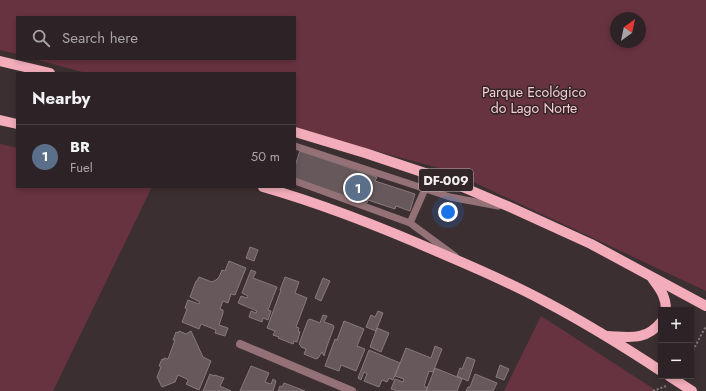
<!DOCTYPE html>
<meta charset="utf-8">
<style>
body{margin:0;font-family:Jost,sans-serif;background:#352b2e;color:#f1f3f6}
.controls{position:absolute;right:12px;bottom:12px;display:grid;overflow:hidden;border-radius:0px;box-shadow:0 2px 6px #0003}
.controls button{width:36px;height:36px;display:grid;place-items:center;padding:0;border:0;border-bottom:1px solid #484043;background:#2d2326;color:#f1f3f6;font:20px sans-serif}
.compass{position:absolute;left:610px;top:12px;width:36px;height:36px;border-radius:50%;background:#2d2326;box-shadow:0 2px 6px #0003;rotate:33deg}
.you{position:absolute;left:448px;top:212px;width:14px;height:14px;margin:-10px;border:3px solid #fff;border-radius:50%;background:#1a73e8;box-shadow:0 0 0 6px #1a73e833}
.badge{display:grid;place-items:center;width:26px;height:26px;border-radius:50%;background:#95b2f1;color:#fff;font-size:13px;font-weight:700}
.pin{position:absolute;translate:-50% -50%;border:2px solid #fff;box-shadow:0 1px 4px #0006}
.list{margin:0;padding:0;list-style:none}
h2{display:flex;justify-content:space-between;align-items:center;height:52px;margin:0;padding:0 16px;font-size:17px}
h2 small{font-size:13px;font-weight:400;color:#a7a4a7}
.list li{display:grid;grid-template-columns:26px 1fr auto;gap:12px;align-items:center;box-sizing:border-box;height:64px;padding:0 16px;border-top:1px solid #484043}
.list b{display:block;font-size:15px;white-space:nowrap}
.list p{margin:0;font-size:13px;white-space:nowrap;color:#a7a4a7}
.list em{font-size:13px;font-style:normal;color:#a7a4a7}
.icon{flex:none;width:22px;height:22px;fill:none;stroke:currentColor;stroke-width:2;stroke-linecap:round;stroke-linejoin:round}
.map{position:relative;flex:none;width:706px;height:391px;overflow:hidden}
.search{position:absolute;background:#2d2326;box-shadow:0 2px 6px #0003;left:16px;top:16px;width:280px;height:44px;display:flex;align-items:center;gap:10px;box-sizing:border-box;padding:0 14px;border-radius:0px;color:#a7a4a7;font-size:15px}
.panel{position:absolute;background:#2d2326;box-shadow:0 2px 6px #0003;left:16px;top:72px;width:280px;height:116px;border-radius:0px}
.map>svg:first-child{display:block}
.green{fill:#683340;fill-rule:evenodd}
.building{fill:#67595b;stroke:#88797c}
.lines{fill:none;stroke-linecap:round;stroke-linejoin:round}
.path{stroke:#83787a;stroke-width:2;stroke-dasharray:2 2;stroke-linecap:butt}
.lane{stroke:#937177;stroke-width:7}
.street{stroke:#937177;stroke-width:8}
.primary{stroke:#f3adba;stroke-width:10}
.labels{text-anchor:middle;dominant-baseline:central;stroke-width:3;stroke-linejoin:round;paint-order:stroke}
.shield{fill:#322628;stroke:#bbb2b3;stroke-width:1}
.shield-label{font-size:13px;font-weight:bold;fill:#f6eeef}
.park-label{font-size:14px;fill:#facdd5;stroke:#322628}
</style>
<div class="map">
<svg width="706" height="391" viewBox="0 0 706 391">
<rect width="100%" height="100%" fill="#3c2f32"/>
<path class="green" d="M0,0h706v291l-256,-120 -155,-42v-56h-209l-52,-14h261v-42h-278v37l-17,-4zM616,18h24v24h-24z
M0,144l17,4v39h135l-99,204h-53z
M541,316l116,75h-153z"/>
<path class="building" d="M300,151l77,26 -2,4 40,13 -5,17 -14,-5 -1,3 -27,-9 -1,3 -72,-24v-13z
M250,247l8,3 -4,11 -8,-3z
M229,261l17,7 -11,27 -4,-1 -3,9 -5,-2 -3,8 3,1v3l-4,12 9,3 -3,8 -10,-3 1,-3 -15,-6 -2,5 -17,-7 5,-13 -2,-1 3,-8 11,4 1,-2 -10,-5 6,-16h1l2,-4 13,5 4,-2 3,-3 3,-7 3,1z
M251,270l5,2 -3,6 24,9 -9,23 3,1 -3,9 -5,-2 -1,4 -13,-5 2,-6 5,2 1,-2 -19,-8 3,-7 6,2 1,-2 -6,-3z
M285,277l14,5 -4,11 12,5 -11,29 3,1 -1,3 2,1 -3,10 -3,-1 -1,3 -15,-6 1,-1 -6,-2 2,-4 -8,-3 14,-38h-1z
M323,278l7,3 -9,20 -6,-3z
M378,311l5,2 -7,18 -10,-4 5,-12 4,2z
M323,315l4,1 -3,6 9,3 1,2 -8,22 -2,7 -2,-4 -4,6 -2,1 -12,-5 2,-5 -5,-2v-1l-2,-2 9,-24 2,-1 10,4z
M344,321l20,8 -7,17 8,3 -9,22 -15,-6 -2,6 -14,-5 10,-27 2,1z
M377,328l12,5 -8,19 -11,-5z
M179,331l7,3 5,-3 12,26 8,4 -12,29 -13,-6 2,-3 -1,-2 -9,-4 -3,7 -13,5 -5,-10 4,-10 -2,-1 3,-7 2,1v-2l4,1 7,-19h-2l3,-8 2,1z
M435,346l7,3 -9,23 -4,-1 -5,15 4,2 -2,3h-31v-1l-4,-1 4,-10 8,3 1,-3 -9,-3 11,-28 25,10z
M369,350l31,13 -7,17 -4,-2 -2,4 -5,-2 -3,7 -15,-6 3,-7 -3,-2 -3,8 -3,-2z
M467,357l8,3 -7,21 -11,-5 3,-8 2,1z
M500,365l9,4 -5,11 -8,-3z
M251,366l18,7 -4,9 6,2 2,-5 3,2 -3,10h-33z
M435,368l27,11 -5,12h-31z
M210,374l4,2v-1l10,3 -4,8 11,5h-28z
M475,374l22,9 -4,8h-27l2,-4h2z
M284,383l21,8h-27l2,-5 2,1z"/>
<g class="lines">
<path class="path" d="M691,354l15,-28
M653,391l13,-5"/>
<path class="lane" d="M295,146l155,51 48,9
M295,181l115,42 45,33
M410,223l15,-34"/>
<path class="street" d="M240,344l112,47"/>
<path class="primary" d="M0,61l50,12
M0,120l17,4
M295,132l70,21 81,27 66,28 79,36 115,62
M263,187c63,18 123,42 182,68 33,14 67,29 99,46 40,21 79,45 117,70
M652,278c8,11 14,18 14,32
M608,336c21,1 38,5 53,-14
M669,376l23,15"/>
</g>
<g class="labels">
<rect class="shield" x="419" y="169" width="54" height="22" rx="3"/>
<g class="shield-label">
<text x="446" y="180">DF-009</text>
</g>
<g class="park-label">
<text x="534" y="92">Parque Ecológico<tspan x="534" dy="16">do Lago Norte</tspan></text>
</g>
</g>
</svg>
<div class="controls">
<button>+</button>
<button>−</button>
</div>
<svg class="compass" viewBox="-18 -18 36 36"><path d="M0-13l5 13h-10z" fill="#e53935"/><path d="M0 13l5-13h-10z" fill="#a7a4a7"/></svg>
<div class="you"></div>
<div class="pin badge" style="left:358px;top:188px;background:#5c6f8a">1</div>
<div class="search"><svg class="icon" aria-label="search" viewBox="0 0 24 24"><circle cx="10" cy="10" r="6"/><path d="M15 15l6 6"/></svg>Search here</div>
<section class="panel">
<h2>Nearby<small></small></h2>
<ul class="list">
<li><span class="badge" style="background:#5c6f8a">1</span><div><b>BR</b><p>Fuel</p></div><em>50 m</em></li>
</ul>
</section>
</div>
